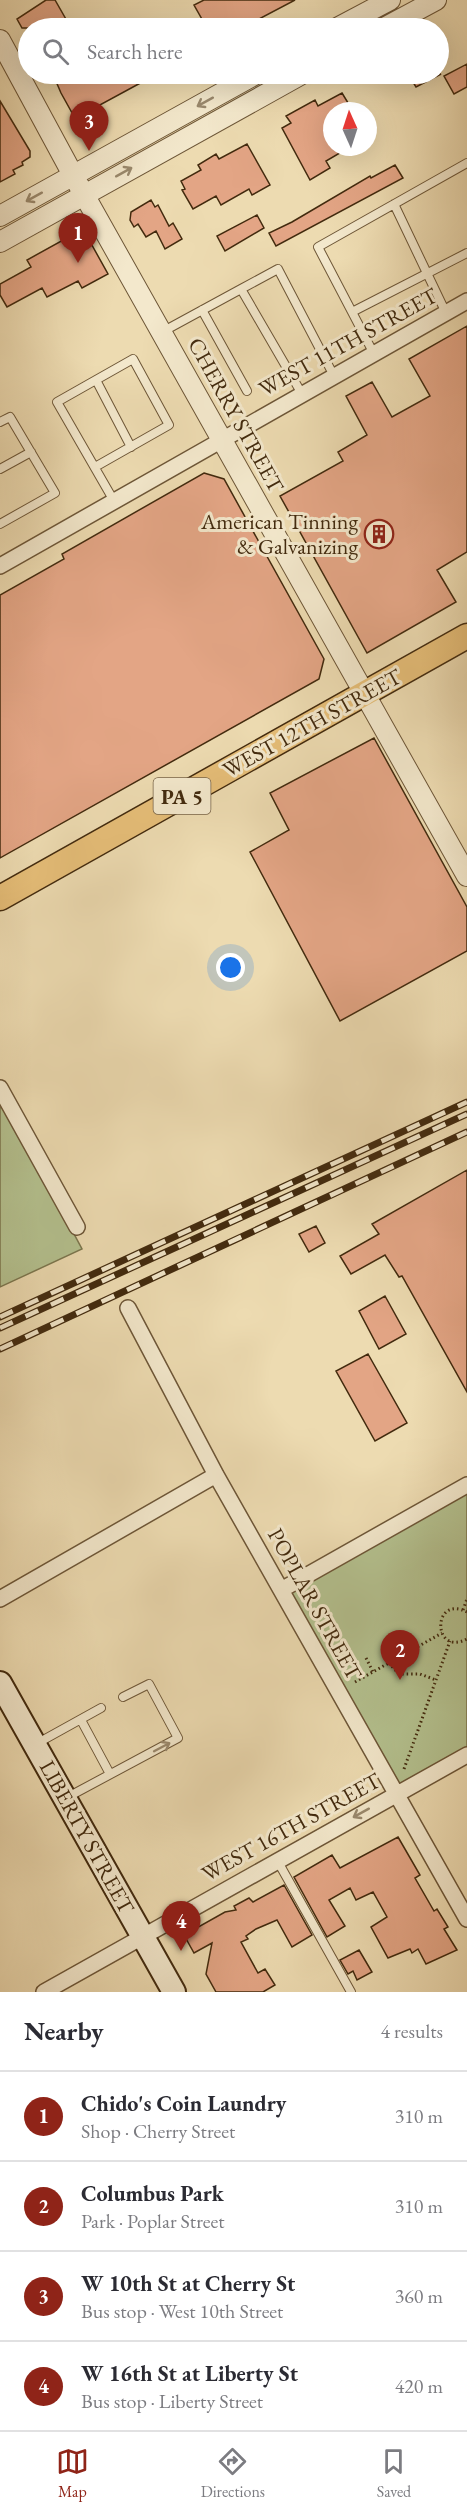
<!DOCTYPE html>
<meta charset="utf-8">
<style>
body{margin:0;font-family:"EB Garamond",serif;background:#f7f7f7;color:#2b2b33}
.compass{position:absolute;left:323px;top:102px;width:54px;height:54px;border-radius:50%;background:#fff;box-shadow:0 6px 24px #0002;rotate:357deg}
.you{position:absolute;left:231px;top:968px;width:21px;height:21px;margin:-15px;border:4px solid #fff;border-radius:50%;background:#1a73e8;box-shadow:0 0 0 9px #1a73e833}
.badge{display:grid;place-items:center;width:39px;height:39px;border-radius:50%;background:#8f2418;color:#fff;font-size:20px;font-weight:700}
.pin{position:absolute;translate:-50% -50px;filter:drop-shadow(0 2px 3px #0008)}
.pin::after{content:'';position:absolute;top:32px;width:21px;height:18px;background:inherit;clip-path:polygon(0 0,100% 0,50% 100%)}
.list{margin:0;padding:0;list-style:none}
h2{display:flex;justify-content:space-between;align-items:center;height:78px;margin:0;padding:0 24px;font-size:26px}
h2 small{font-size:20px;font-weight:400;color:#7c7c81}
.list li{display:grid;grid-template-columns:39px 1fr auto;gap:18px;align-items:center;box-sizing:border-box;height:90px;padding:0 24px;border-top:2px solid #e1e1e2}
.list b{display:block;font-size:22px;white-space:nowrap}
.list p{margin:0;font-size:20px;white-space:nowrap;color:#7c7c81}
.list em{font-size:20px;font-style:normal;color:#7c7c81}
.icon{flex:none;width:33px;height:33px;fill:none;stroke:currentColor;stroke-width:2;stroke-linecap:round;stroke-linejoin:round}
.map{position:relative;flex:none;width:467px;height:1992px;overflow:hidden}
.search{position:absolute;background:#fff;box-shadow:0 6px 24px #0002;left:18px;right:18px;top:18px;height:66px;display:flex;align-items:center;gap:15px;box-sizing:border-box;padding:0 21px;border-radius:33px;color:#7c7c81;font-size:22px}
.sheet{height:438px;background:#fff}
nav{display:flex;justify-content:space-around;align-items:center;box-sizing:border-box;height:84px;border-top:2px solid #e1e1e2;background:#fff;font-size:16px;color:#7c7c81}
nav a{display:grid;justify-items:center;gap:3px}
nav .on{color:#8f2418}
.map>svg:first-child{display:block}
.green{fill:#b4c18f;stroke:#7b764e;stroke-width:1.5}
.building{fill:#e3a585;stroke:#422a0e;stroke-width:1.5}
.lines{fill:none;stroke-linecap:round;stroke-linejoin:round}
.service-casing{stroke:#6d5637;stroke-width:10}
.minor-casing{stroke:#6d5637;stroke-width:18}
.tertiary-casing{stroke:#6d5637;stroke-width:22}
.secondary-casing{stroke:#422a0e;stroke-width:26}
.primary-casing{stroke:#422a0e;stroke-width:27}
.path{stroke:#422a0e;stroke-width:3;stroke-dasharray:1.5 3;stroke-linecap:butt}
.service{stroke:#f3e8cc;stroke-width:8}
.minor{stroke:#f3e8cc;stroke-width:15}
.tertiary{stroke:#f3e8cc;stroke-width:20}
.secondary{stroke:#f3e8cc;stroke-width:22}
.primary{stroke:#e6be78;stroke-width:24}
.rail-casing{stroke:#422a0e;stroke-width:7}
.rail{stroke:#f3e8cc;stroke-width:4.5;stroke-dasharray:14;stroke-linecap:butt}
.oneway{stroke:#9a896d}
.labels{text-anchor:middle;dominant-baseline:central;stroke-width:6;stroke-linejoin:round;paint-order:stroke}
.shield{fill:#f3e8cc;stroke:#776347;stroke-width:1.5}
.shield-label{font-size:21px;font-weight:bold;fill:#422a0e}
.street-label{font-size:22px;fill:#422a0e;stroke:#f3e8cc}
.poi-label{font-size:22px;fill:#422a0e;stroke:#f3e8cc;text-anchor:end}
</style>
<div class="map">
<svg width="467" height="1992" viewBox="0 0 467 1992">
<rect width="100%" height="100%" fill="#eddbb1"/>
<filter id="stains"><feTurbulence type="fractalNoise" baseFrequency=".00333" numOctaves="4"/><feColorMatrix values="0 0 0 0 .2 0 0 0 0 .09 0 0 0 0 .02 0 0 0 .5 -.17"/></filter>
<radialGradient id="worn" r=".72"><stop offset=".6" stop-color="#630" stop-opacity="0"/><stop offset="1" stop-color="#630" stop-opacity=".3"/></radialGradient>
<path class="green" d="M5,1105l77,144 -82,38v-179z
M467,1485v270l-71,38 -115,-203z"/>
<path class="building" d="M46,0h9l16,28h-49l-5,-9z
M204,0h91l-53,28h-35l-13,-23z
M467,64v23l-13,7 -10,-18z
M65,74h92l-61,33 5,9 -11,6 -4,-7 -10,5 -15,-27 -6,-14z
M408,74h33l-25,13z
M342,93l11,18h-21v36h18l-24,14 4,7 -20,12 -28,-52 9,-5 -5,-7 29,-16 3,6z
M0,101l30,50v6l-8,5 1,3 -10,5 2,4 -15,8z
M247,144l23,41 -18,10 -3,-6 -28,16 -5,-9 -23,13 -11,-19 3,-1 -4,-8 20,-11 -3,-5 18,-11 3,5z
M395,165l8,13 -127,68 -7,-13 23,-11 78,-46 1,2z
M151,200l4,7 3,-2 11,21 4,-3 9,16 -17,10 -9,-18 -10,6 -8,-13 -4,3 -4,-7 1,-8z
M257,215l7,13 -39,23 -8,-15z
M83,229l25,45 -26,14 -4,-7 -31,16 -5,-9 -35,19 -7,-12v-11l31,-17 -4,-7z
M467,326v226l-30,18 19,32 -89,51 -87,-157 63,-35 -5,-9 29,-17 -21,-39 26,-14 20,35 38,-21 -21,-37z
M204,473l20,6 100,180 -5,20 -319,179v-263l64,-36 -2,-5z
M374,738l93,169v44l-127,70 -90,-169 39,-22 -19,-37z
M467,1170v222l-65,-116 -3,1 -14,-22 -34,19 -11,-18 39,-22 -7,-10z
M316,1226l9,17 -16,9 -10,-18z
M385,1296l21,38 -27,15 -20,-38z
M368,1354l39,69 -32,18 -39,-70z
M398,1837l22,38 -5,3 19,33 3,-2 11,18 -4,2 13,21 -31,14 -8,-15 -6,4 -2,-4 -22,9 -17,-31 16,-10 -14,-25 -17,8 -6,-12 -21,12 16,26 -18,11 -33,-60 38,-22 8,13z
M284,1885l28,50 -20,12 -15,-27 -21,9 -10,7 2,3 -7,3 17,31 7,-4 10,16 -12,7h-47l-10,-18 6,-31 -18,10 -10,-18 41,-23 11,-2 -2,-4 15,-8 4,4z
M359,1950l13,22 -15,8 -4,-9 -5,3 -8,-14z"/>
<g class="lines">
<g class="service-casing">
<path id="service" d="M394,204l52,109
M241,289l37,-20 56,107
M202,310l45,81
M352,312l115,-59
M162,332l79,-43 61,105
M374,354l-56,-107 149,-84
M96,380l35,67
M0,422l10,-5 45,76 -55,31
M95,467l74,-42 -36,-66 -76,43 57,99
M0,469l31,-17
M81,1720l29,54
M36,1744l65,-36
M66,1798l112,-60 -29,-54 -26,13
M277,1860l74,132"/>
</g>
<g class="minor-casing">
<path id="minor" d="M0,566l467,-265
M0,1088l77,139
M128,1308l88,167 251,444
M281,1590l186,-105
M0,1599l216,-124
M44,1992l423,-237"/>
</g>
<g class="tertiary-casing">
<path id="tertiary" d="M337,28l53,-28
M384,28l52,-28
M0,40l73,135 394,701
M0,216l256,-142
M0,242l302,-168"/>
</g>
<g class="secondary-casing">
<path id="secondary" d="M0,1683l174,309"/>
</g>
<g class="primary-casing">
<path id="primary" d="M0,898l467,-262"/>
</g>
<path class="path" d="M463,1610l4,-11
M467,1612c-35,-18 -35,45 0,27
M366,1658l7,14
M389,1663l10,11h21l16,6
M355,1682l87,-49
M404,1769l46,-128"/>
<use href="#service" class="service"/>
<use href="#minor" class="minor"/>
<use href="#tertiary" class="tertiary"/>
<use href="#secondary" class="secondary"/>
<use href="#primary" class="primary"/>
<g class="rail-casing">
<path id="rail" d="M0,1317l467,-215
M0,1328l467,-214
M0,1349l467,-217"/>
</g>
<use href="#rail" class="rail"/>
</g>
<defs><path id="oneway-shaft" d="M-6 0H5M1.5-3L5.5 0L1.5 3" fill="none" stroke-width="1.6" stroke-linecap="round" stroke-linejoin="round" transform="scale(1.5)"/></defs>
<g class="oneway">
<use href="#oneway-shaft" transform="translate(205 102) rotate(151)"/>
<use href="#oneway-shaft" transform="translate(124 172) rotate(-29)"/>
<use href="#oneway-shaft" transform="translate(34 197) rotate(151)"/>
<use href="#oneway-shaft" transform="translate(162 1747) rotate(-28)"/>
<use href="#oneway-shaft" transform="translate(361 1813) rotate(151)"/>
</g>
<defs>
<g id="building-ring" transform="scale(1.5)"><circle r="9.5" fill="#f3e8cc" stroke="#8f2418" stroke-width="1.5"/><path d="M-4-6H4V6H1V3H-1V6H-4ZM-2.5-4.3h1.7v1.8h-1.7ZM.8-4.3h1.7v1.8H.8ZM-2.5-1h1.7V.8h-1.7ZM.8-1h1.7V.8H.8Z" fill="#8f2418"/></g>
</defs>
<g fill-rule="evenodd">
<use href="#building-ring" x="379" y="534"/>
</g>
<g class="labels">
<rect class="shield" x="153.5" y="778" width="57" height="36" rx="4.5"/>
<g class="shield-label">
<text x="182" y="796">PA 5</text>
</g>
<g class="street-label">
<text transform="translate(348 342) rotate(-29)">WEST 11TH STREET</text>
<text transform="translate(236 415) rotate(61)">CHERRY STREET</text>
<text transform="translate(312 723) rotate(-29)">WEST 12TH STREET</text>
<text transform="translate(315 1604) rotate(61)">POPLAR STREET</text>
<text transform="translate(291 1827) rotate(-29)">WEST 16TH STREET</text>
<text transform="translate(87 1837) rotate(61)">LIBERTY STREET</text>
</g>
<g class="poi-label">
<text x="358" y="521">American Tinning<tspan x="358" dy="25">&amp; Galvanizing</tspan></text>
</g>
</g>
<rect width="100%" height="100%" filter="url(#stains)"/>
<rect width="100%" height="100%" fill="url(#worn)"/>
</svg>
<svg class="compass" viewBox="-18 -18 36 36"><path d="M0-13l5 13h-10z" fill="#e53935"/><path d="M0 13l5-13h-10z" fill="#7c7c81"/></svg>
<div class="you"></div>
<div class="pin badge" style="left:78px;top:263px">1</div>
<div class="pin badge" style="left:400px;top:1680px">2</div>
<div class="pin badge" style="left:89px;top:151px">3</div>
<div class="pin badge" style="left:181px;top:1951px">4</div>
<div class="search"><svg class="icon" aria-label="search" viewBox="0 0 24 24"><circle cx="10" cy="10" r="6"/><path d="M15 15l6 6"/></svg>Search here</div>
</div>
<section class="sheet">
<h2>Nearby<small>4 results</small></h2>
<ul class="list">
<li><span class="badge">1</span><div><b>Chido's Coin Laundry</b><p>Shop · Cherry Street</p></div><em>310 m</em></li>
<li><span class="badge">2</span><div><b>Columbus Park</b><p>Park · Poplar Street</p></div><em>310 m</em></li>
<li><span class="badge">3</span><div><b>W 10th St at Cherry St</b><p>Bus stop · West 10th Street</p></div><em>360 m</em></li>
<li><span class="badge">4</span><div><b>W 16th St at Liberty St</b><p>Bus stop · Liberty Street</p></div><em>420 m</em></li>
</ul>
</section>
<nav>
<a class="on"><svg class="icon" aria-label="map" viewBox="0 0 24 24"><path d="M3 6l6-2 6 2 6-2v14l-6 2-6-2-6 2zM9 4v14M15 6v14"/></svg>Map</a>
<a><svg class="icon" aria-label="directions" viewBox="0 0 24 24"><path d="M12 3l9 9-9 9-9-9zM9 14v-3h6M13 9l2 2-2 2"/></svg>Directions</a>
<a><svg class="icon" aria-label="saved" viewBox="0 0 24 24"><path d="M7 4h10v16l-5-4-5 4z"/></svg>Saved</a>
</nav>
